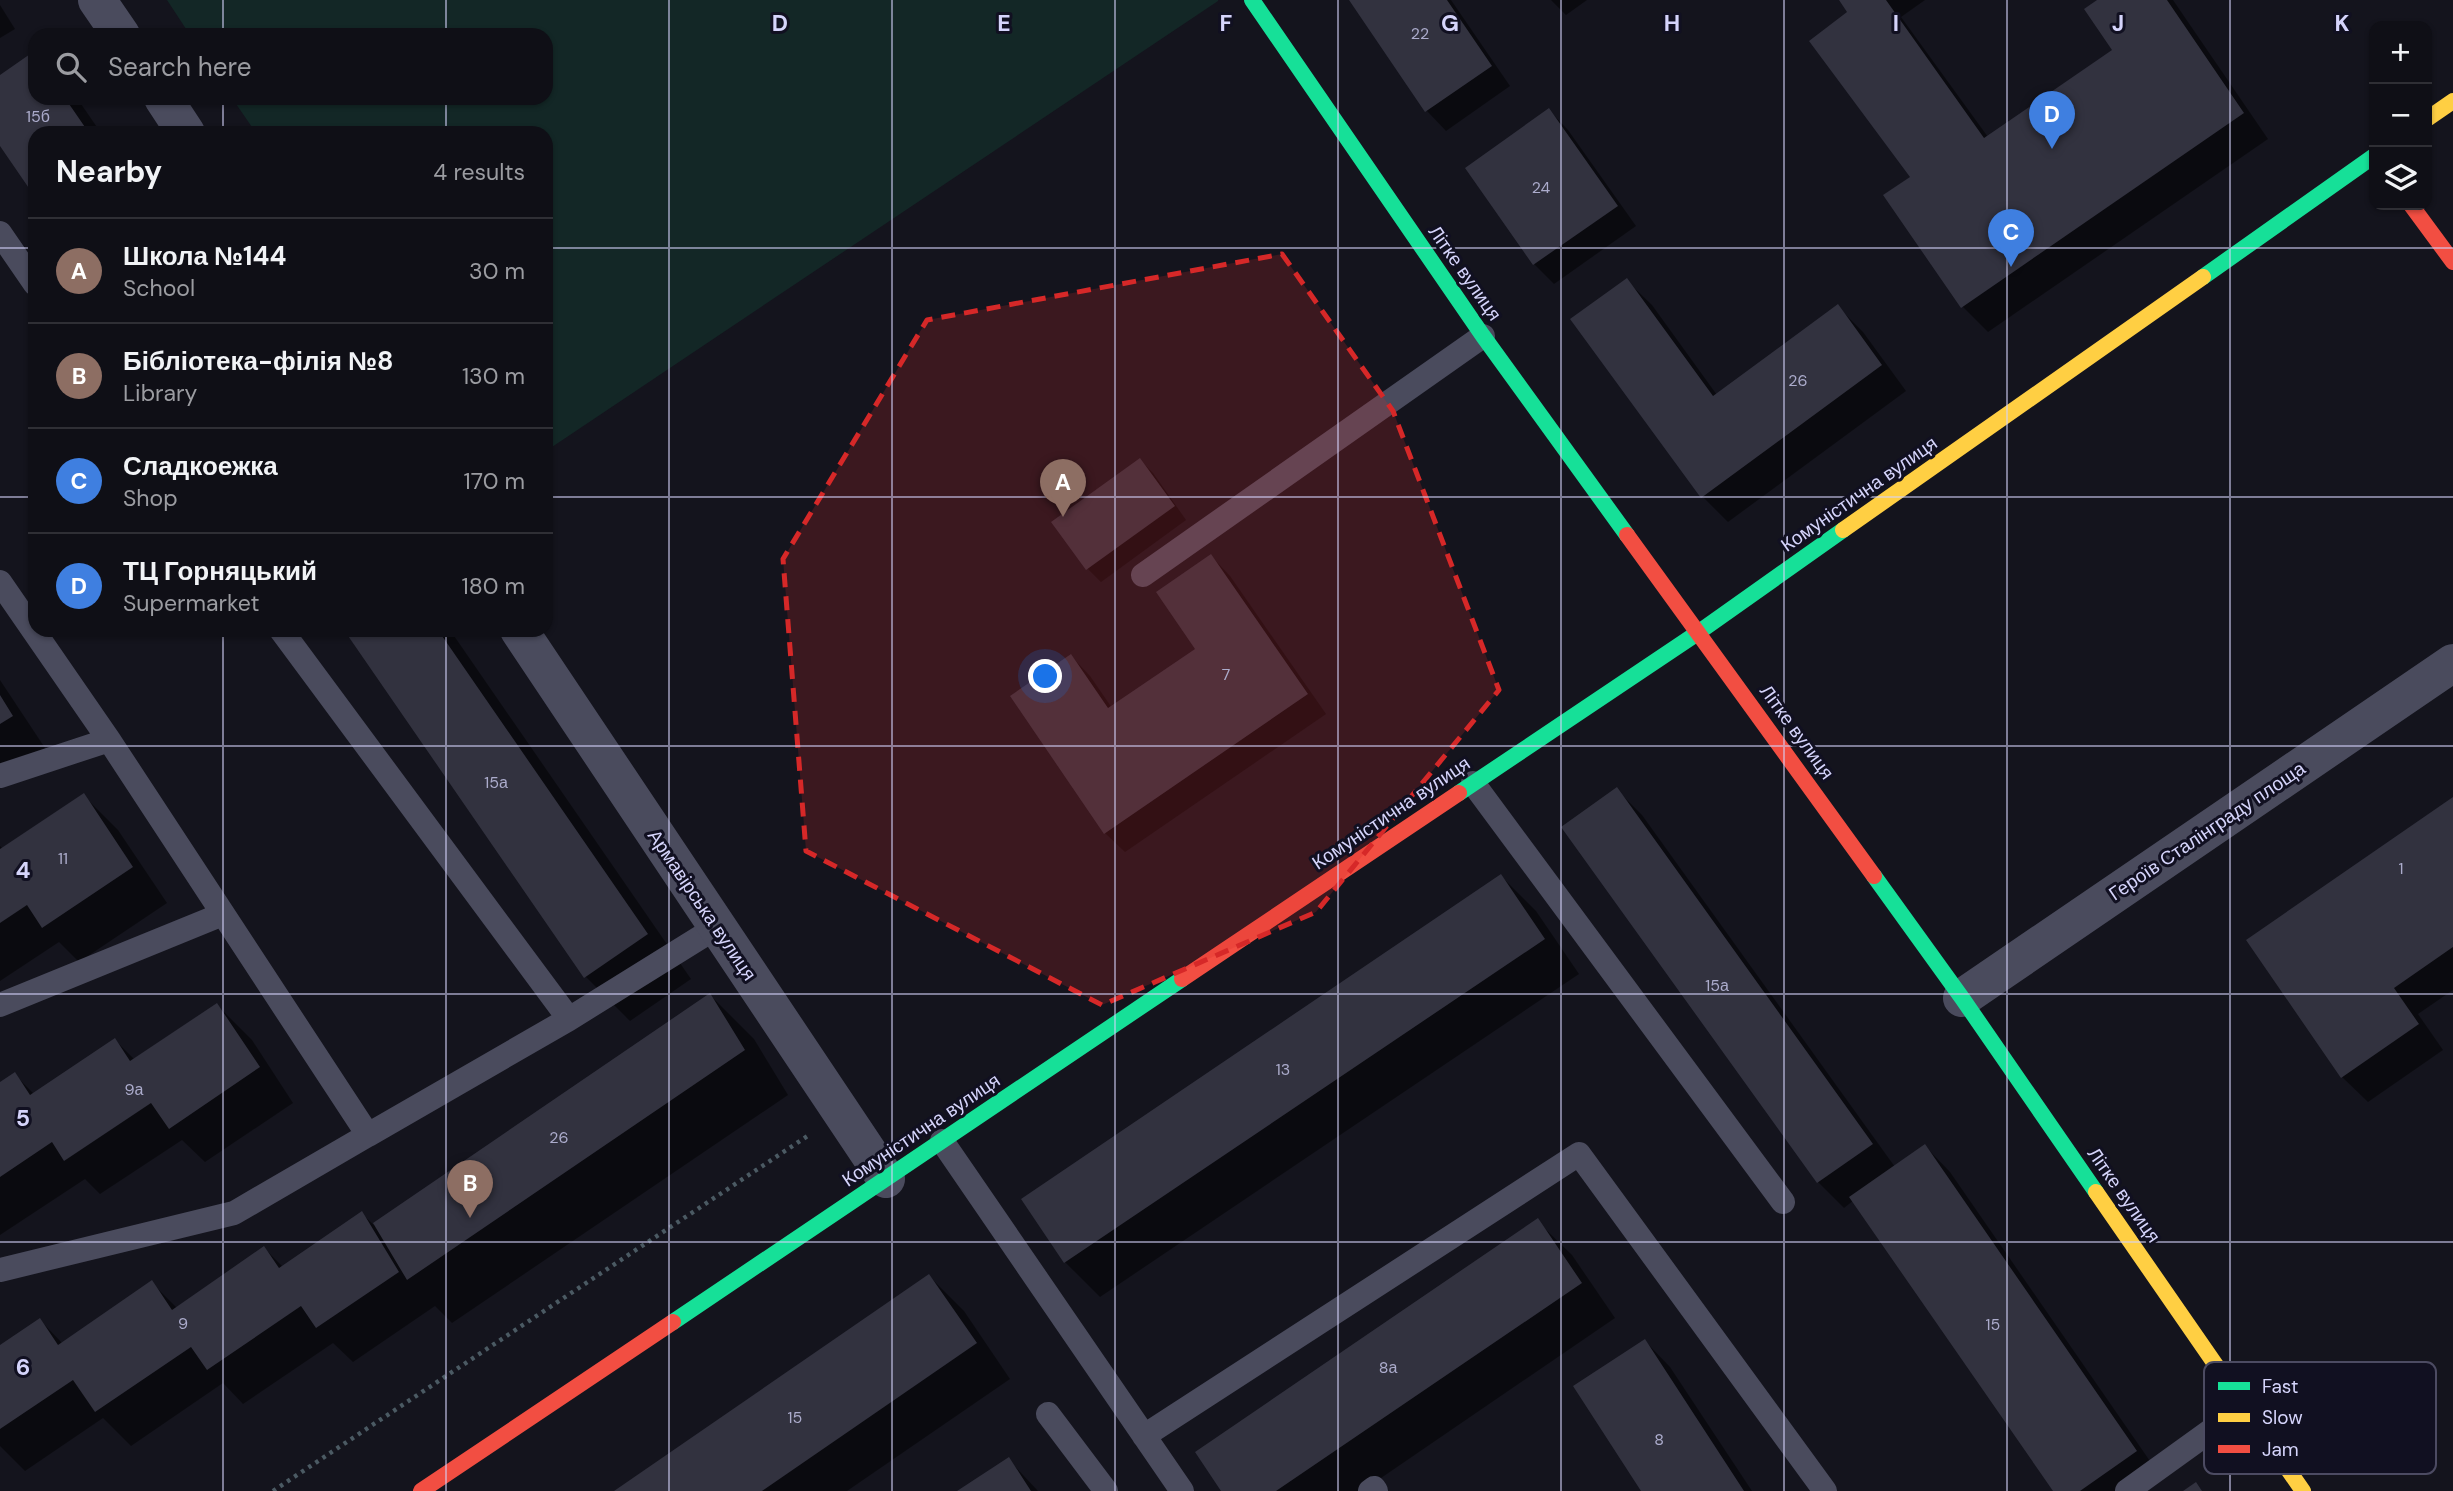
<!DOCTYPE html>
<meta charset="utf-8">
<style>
body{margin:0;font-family:"DM Sans",sans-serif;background:#18181f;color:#f1f3f6}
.controls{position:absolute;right:21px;top:21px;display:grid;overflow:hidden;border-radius:14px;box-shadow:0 2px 5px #0004}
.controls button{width:63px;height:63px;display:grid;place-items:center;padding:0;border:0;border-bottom:2px solid #2f2f35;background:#0f0f16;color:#f1f3f6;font:35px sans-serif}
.you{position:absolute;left:1046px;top:677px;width:24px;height:24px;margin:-18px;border:5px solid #fff;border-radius:50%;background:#1a73e8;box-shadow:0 0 0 10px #1a73e833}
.badge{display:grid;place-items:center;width:46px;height:46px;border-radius:50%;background:#9191ad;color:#fff;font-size:23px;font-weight:700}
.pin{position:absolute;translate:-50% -58px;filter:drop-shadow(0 2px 4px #0008)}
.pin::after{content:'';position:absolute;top:37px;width:24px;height:21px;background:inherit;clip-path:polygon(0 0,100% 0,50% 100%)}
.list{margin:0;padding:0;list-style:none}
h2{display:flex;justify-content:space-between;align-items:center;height:91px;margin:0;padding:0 28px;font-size:30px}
h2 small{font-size:23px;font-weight:400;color:#9b9ca1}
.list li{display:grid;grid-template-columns:46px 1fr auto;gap:21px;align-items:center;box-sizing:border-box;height:105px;padding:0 28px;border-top:2px solid #2f2f35}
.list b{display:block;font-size:26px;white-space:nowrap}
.list p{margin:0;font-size:23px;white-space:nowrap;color:#9b9ca1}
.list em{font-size:23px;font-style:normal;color:#9b9ca1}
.icon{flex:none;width:38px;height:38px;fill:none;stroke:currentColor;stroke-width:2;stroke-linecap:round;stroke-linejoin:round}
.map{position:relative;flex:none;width:2453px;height:1491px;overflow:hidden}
.search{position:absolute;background:#0f0f16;box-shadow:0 2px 5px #0004;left:28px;top:28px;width:525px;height:77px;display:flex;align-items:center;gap:18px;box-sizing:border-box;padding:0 24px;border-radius:21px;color:#9b9ca1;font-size:26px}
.panel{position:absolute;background:#0f0f16;box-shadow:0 2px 5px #0004;left:28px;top:126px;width:525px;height:511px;border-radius:21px}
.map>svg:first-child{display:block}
.green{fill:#132726}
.shadow{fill:#0007}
.building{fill:#32323f}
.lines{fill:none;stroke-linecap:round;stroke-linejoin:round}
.path{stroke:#4b5a63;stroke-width:4.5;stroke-dasharray:3.5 5;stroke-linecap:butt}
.lane{stroke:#4a4b5d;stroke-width:24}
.street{stroke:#4a4b5d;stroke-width:38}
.fast{stroke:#16e098;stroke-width:16}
.slow{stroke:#ffcf43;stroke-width:16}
.jam{stroke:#f24e42;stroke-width:16}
.marked{fill:#d62828;fill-opacity:0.2;stroke:#d62828;stroke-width:5;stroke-dasharray:14 9;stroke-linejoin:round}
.grid{fill:none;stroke:#d5d4fb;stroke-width:2;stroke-opacity:0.55}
.labels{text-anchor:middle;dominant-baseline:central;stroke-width:6;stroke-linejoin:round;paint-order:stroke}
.number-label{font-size:16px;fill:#acaccc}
.street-label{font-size:19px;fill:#d5d4fb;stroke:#111021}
.key{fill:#111021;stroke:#4c4b62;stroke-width:2}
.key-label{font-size:19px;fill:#d5d4fb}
.grid-label{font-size:23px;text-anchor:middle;font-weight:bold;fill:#d5d4fb;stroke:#111021;stroke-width:6;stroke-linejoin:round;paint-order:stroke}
</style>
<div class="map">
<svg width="2453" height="1491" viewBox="0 0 2453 1491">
<rect width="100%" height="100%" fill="#14141d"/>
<path class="green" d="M167,0h1051v1l-672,450v-318h-290l-24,-35h314v-63h-356z"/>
<path class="shadow" d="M1351,0h100l59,86 -64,45 -19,-20z
M1551,0h36l-21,15z
M1841,0h84l-24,17 87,120 126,-87 -14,-50h73l95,139 -280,193 -26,-26 -113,-294z
M0,5l15,24 -15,9z
M35,56v42h42l24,35h-66v61l-35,-51v-66z
M1549,110l19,20 68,96 -82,58 -20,-20 -67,-96z
M1626,280l26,25 65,90 120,-89 26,26 43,59 -178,131 -25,-25z
M1140,460l13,13 33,47 -85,62 -13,-13 -34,-47z
M1211,556l19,20 96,138 -201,138 -20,-19 -34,-177 19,20 22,32 86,-59z
M346,630h104l241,349 -61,42 -44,-44z
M0,680l47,71 -47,31z
M1617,790l25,25 253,352 30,-21 25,26 211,305 -20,14h-86l-201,-291 -10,8 -26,-26 -255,-354z
M83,795l35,35 49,73 -88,59 -20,-20 -59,39v-135l3,3z
M2453,799v191l-35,24 25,36 -75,52 -26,-25z
M1501,876l35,35 43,63 -479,323 -35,-35z
M710,995l44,44 34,56 -336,228 -17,-17 -82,56 -20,-19 -90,61 -20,-21 -92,63 -28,-28 -78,53 -25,-25v-99l40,-27 23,24 89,-61 25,25 87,-60 20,20 78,-54 12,11z
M217,1005l35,35 41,63 -88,59 -23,-22 -82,54 -15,-15 -85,56v-151l15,-9 19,19 81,-54 20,20z
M1537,1221l35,34 43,63 -253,173h-138z
M929,1276l35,35 46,68 -163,112h-230z
M1645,1341l25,26 82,124h-109z
M1008,1459l30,32h-78z"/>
<path class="building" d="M1349,0h98l45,66 -67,46z
M1839,0h47l98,138 128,-88 -28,-41 13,-9h70l77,113 -283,195 -78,-113 27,-18 -101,-136 38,-29z
M33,52l2,3v43h30l24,35h-54v64l-35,-51v-71z
M1549,108l69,98 -85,59 -68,-97z
M1627,278l86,118 125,-92 44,61 -181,133 -131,-179z
M1140,458l35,48 -89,64 -35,-48z
M1211,554l97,140 -204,140 -94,-138 61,-42 37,54 87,-59 -39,-57z
M344,630h94l210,304 -64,44z
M0,695l13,21 -13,8z
M1617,787l256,357 -56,39 -256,-356z
M84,793l49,74 -91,61 -15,-23 -27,18v-74z
M2453,797v150l-59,41 25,36 -78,54 -95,-138z
M1501,874l44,65 -481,324 -43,-64z
M710,993l35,57 -338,230 -34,-57z
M217,1003l43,64 -91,62 -18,-26 -87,58 -12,-19 -52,35v-95l15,-10 15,23 85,-57 15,23z
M1925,1144l212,307 -57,40h-27l-204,-294z
M362,1211l37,61 -83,56 -15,-22 -94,64 -16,-23 -96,65 -22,-32 -73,49v-84l40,-27 18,27 94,-65 20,30 92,-64 15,22z
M1538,1218l44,65 -306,208h-55l-26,-39z
M929,1274l48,69 -215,148h-148z
M1645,1339l99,152h-103l-68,-105z
M1009,1457l22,34h-74z
M2196,1482l6,9h-19z"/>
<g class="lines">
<path class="path" d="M273,1491l536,-356"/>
<path class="lane" d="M0,233l35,51
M1143,575l340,-239
M0,582l109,158 -109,36
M281,630l288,389 148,-92
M109,740l259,395 201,-116
M1473,783l310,419
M0,1005l223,-91
M942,1141l240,350
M0,1270l234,-57 134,-78
M1048,1414l58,77
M1144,1436l435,-282 246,337
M1370,1491l4,-3 2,3
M2127,1491l118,-85"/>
<path class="street" d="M97,0l24,35
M163,98l23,35
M519,630l367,549
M1962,998l491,-335"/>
<path class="fast" d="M1252,0l231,336 144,199
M2203,277l171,-121
M1459,793l240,-161 144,-102
M1874,876l88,122 134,194
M673,1322l509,-343"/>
<path class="slow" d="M2427,119l26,-18
M1843,530l360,-253
M2096,1192l207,299"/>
<path class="jam" d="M2411,205l42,57
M1627,535l247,341
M1182,979l277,-186
M421,1491l252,-169"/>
</g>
<path class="marked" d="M1282,254l111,157 106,279 -183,222 -214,93 -296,-154 -23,-292 144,-239z"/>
<path class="grid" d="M223,0v35M446,0v35M669,0v1491M892,0v1491M1115,0v1491M1338,0v1491M1561,0v1491M1784,0v1491M2007,0v1491M2230,0v1491M223,98v35M446,98v35M0,248h35M546,248h1907M0,497h35M546,497h1907M223,630v861M446,630v861M0,746h2453M0,994h2453M0,1242h2453"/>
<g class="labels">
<g class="number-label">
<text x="1420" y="33">22</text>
<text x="38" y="116">15б</text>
<text x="1541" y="187">24</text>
<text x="1798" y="380">26</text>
<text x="1226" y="674">7</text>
<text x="496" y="782">15а</text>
<text x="63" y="858">11</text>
<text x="2401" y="868">1</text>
<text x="1717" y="985">15а</text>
<text x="1283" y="1069">13</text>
<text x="134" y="1089">9а</text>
<text x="559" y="1137">26</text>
<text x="183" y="1323">9</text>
<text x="1993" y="1324">15</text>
<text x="1388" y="1367">8а</text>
<text x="795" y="1417">15</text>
<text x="1659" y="1439">8</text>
</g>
<g class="street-label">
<text transform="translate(1465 273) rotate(55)">Літке вулиця</text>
<text transform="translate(1859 494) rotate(-35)">Комуністична вулиця</text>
<text transform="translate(1797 732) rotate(54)">Літке вулиця</text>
<text transform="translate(1391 813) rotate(-34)">Комуністична вулиця</text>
<text transform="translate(2207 831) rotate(-34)">Героїв Сталінграду площа</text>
<text transform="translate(702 905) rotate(56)">Армавірська вулиця</text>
<text transform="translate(921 1130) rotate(-34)">Комуністична вулиця</text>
<text transform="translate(2124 1195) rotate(55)">Літке вулиця</text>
</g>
</g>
<rect x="2204" y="1362" width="232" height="112" rx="10" class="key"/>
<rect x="2218" y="1382" width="32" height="8" fill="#16e098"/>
<rect x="2218" y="1413" width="32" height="9" fill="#ffcf43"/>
<rect x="2218" y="1445" width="32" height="8" fill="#f24e42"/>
<g class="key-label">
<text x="2262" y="1393">Fast</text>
<text x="2262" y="1424">Slow</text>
<text x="2262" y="1456">Jam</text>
</g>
<g class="grid-label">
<text x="780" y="31">D</text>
<text x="1004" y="31">E</text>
<text x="1226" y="31">F</text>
<text x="1450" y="31">G</text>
<text x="1672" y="31">H</text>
<text x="1896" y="31">I</text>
<text x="2118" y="31">J</text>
<text x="2342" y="31">K</text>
<text x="23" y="878">4</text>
<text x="23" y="1126">5</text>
<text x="23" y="1375">6</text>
</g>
</svg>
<div class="controls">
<button>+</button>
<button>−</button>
<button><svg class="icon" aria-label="layers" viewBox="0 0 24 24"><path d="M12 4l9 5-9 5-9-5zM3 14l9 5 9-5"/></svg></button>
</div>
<div class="you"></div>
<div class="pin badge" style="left:1063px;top:517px;background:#8d6e63">A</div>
<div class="pin badge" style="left:470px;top:1218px;background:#8d6e63">B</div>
<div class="pin badge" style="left:2011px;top:267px;background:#3f7fe0">C</div>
<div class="pin badge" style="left:2052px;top:149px;background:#3f7fe0">D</div>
<div class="search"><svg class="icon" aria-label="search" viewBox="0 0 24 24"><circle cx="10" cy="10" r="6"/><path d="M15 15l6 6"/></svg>Search here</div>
<section class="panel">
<h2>Nearby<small>4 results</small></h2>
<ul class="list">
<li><span class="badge" style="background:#8d6e63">A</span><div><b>Школа №144</b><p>School</p></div><em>30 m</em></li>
<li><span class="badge" style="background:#8d6e63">B</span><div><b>Бібліотека-філія №8</b><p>Library</p></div><em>130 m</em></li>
<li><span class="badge" style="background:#3f7fe0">C</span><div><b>Сладкоежка</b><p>Shop</p></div><em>170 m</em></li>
<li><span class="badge" style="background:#3f7fe0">D</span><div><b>ТЦ Горняцький</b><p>Supermarket</p></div><em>180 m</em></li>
</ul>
</section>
</div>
